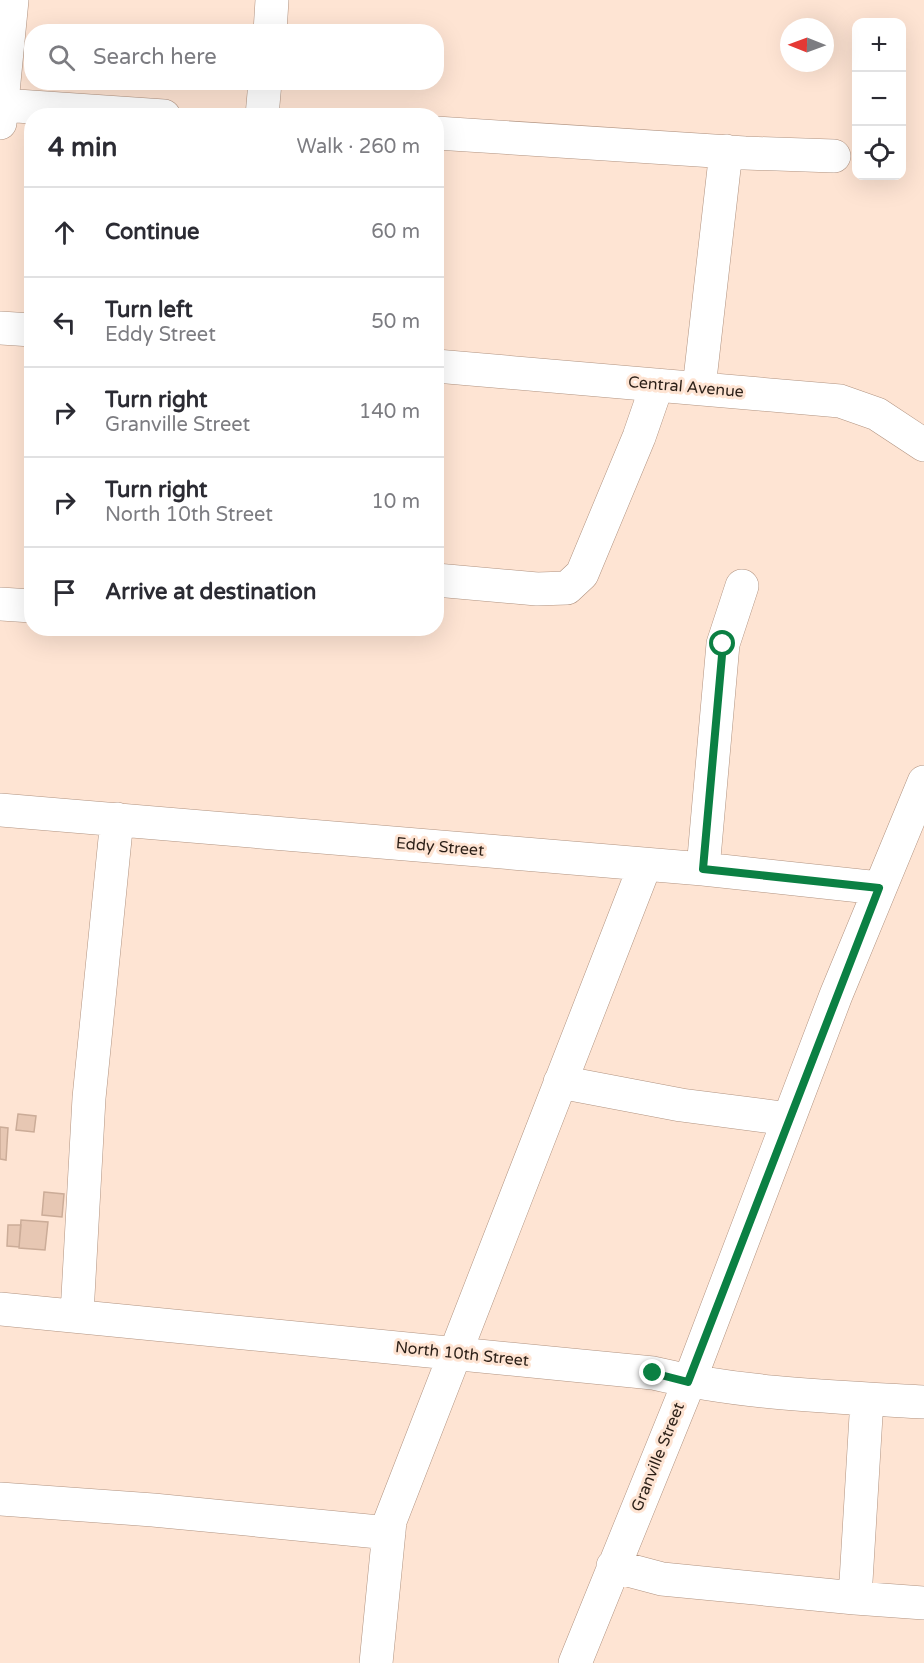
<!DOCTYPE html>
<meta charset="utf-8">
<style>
body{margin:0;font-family:"Varela Round",sans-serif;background:#f7f7f7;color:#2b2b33}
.controls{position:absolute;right:18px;top:18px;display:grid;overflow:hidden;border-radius:12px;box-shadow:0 6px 24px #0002}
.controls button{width:54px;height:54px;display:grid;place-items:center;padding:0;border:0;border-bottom:2px solid #e1e1e2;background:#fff;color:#2b2b33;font:30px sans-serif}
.compass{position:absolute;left:780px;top:18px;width:54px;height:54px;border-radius:50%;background:#fff;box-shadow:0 6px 24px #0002;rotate:271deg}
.stop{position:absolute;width:18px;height:18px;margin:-14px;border:4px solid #0b8043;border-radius:50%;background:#fff}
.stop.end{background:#0b8043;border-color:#fff;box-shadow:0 2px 6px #0008}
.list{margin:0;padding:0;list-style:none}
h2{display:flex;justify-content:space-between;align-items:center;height:78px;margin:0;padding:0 24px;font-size:26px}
h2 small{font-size:20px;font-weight:400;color:#7c7c81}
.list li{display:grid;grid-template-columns:39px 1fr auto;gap:18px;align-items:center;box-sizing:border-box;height:90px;padding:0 24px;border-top:2px solid #e1e1e2}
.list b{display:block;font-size:22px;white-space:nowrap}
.list p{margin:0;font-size:20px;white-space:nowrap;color:#7c7c81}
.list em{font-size:20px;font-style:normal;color:#7c7c81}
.icon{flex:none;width:33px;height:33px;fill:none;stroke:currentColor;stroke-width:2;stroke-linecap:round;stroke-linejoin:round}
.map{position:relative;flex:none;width:924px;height:1663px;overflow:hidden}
.search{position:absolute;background:#fff;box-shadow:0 6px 24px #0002;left:24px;top:24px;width:420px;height:66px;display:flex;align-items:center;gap:15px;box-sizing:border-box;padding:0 21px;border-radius:24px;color:#7c7c81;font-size:22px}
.panel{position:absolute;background:#fff;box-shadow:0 6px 24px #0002;left:24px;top:108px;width:420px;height:528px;border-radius:24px}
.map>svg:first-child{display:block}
.building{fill:#e7c7b3;stroke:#cbac98;stroke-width:1.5}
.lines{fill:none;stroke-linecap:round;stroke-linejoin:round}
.minor-casing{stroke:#b19380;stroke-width:34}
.minor{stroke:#fff;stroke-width:33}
.route{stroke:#0b8043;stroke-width:8}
.labels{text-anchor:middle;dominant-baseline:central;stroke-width:6;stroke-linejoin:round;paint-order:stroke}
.street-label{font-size:16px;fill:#2b1f17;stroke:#fee4d3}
</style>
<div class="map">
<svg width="924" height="1663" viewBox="0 0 924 1663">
<rect width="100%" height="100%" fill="#fee4d3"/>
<path class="building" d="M18,1114l18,2 -2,16 -18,-2z
M0,1127l8,1 -2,32 -6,-1z
M44,1192l20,2 -2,23 -20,-2z
M21,1220l27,2 -3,28 -26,-2z
M8,1225h13l-2,22 -12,-1z"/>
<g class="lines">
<g class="minor-casing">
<path id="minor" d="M270,32l2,-32
M2,105l162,11
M262,116l3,-34
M0,123l12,-123
M436,133l309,20 89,3
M0,328l32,2
M436,366l404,35 37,13 47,31
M699,388l27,-237
M436,580l101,9 30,-1 15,-14 57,-137 18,-52
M0,604l32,2
M0,810l703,59 176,19
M703,869l20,-225 19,-58
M560,1082l121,23 108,14
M0,1309l653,64c88,21 181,24 271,29
M77,1314l12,-216 28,-279
M867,1399l-12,199 69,5
M0,1499l153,11 236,23
M613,1566l49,13 193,19
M376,1663l14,-142 255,-656
M575,1663l114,-281 147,-387 88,-213"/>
</g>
<use href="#minor" class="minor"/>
</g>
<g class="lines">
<path class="route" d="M653,1373l35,9 191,-494 -176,-19 20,-225"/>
</g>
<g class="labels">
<g class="street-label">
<text transform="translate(686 387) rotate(5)">Central Avenue</text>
<text transform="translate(440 847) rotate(5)">Eddy Street</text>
<text transform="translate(462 1354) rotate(6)">North 10th Street</text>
<text transform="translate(658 1457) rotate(-68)">Granville Street</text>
</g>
</g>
</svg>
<div class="controls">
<button>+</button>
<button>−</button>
<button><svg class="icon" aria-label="locate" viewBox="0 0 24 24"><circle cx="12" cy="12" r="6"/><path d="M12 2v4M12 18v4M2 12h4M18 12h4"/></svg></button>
</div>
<svg class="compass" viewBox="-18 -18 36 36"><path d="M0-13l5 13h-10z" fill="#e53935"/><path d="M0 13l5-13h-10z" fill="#7c7c81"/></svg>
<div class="stop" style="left:723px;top:644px"></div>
<div class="stop end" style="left:653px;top:1373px"></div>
<div class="search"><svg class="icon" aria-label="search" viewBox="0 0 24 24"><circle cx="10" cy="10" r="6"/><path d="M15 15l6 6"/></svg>Search here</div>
<section class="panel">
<h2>4 min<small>Walk · 260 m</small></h2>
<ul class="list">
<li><svg class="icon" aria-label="ahead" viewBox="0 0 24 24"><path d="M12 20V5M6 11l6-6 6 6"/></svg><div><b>Continue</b></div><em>60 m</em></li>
<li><svg class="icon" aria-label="left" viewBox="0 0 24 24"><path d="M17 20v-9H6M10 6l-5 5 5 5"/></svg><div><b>Turn left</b><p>Eddy Street</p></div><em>50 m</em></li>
<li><svg class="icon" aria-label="right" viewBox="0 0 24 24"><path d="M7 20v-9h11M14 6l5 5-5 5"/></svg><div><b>Turn right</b><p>Granville Street</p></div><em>140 m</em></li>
<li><svg class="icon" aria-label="right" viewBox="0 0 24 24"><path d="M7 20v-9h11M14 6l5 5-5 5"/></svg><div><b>Turn right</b><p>North 10th Street</p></div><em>10 m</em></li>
<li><svg class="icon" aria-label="arrive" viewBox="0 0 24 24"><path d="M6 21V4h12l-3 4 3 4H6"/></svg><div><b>Arrive at destination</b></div></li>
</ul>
</section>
</div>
